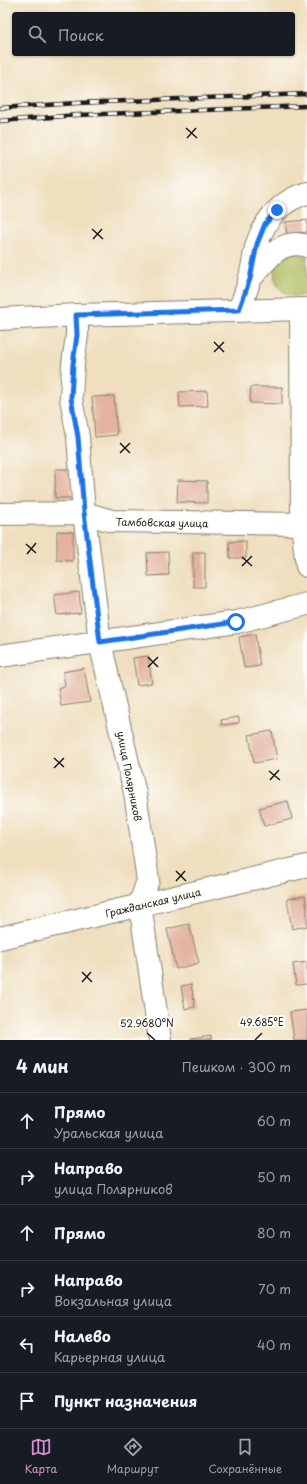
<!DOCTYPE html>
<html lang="ru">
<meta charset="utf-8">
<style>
body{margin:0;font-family:"Playpen Sans",sans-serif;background:#242831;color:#f1f3f6}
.stop{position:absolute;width:12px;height:12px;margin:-9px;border:3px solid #1a73e8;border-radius:50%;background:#fff}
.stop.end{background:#1a73e8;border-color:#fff;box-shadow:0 1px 4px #0008}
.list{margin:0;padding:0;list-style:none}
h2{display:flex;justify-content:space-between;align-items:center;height:52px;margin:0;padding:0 16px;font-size:17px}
h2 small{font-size:13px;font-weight:400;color:#9ea1a6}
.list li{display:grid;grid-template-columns:26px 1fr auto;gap:12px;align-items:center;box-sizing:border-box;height:56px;padding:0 16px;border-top:1px solid #363941}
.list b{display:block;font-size:15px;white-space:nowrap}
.list p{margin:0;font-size:13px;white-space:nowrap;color:#9ea1a6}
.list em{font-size:13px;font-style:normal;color:#9ea1a6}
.icon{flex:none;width:22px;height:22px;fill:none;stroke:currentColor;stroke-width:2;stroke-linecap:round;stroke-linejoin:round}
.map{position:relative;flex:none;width:307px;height:1040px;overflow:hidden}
.search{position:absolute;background:#171b24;box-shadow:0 1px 3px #0004;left:12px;right:12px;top:12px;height:44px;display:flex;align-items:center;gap:10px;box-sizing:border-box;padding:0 14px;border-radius:4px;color:#9ea1a6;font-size:15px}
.sheet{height:388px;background:#171b24}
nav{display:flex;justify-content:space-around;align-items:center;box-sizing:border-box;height:56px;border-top:1px solid #363941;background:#171b24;font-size:11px;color:#9ea1a6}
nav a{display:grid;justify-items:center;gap:2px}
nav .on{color:#d690ce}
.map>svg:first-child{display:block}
.green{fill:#b0bd5f;stroke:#666c3e}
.building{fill:#e3b3a0}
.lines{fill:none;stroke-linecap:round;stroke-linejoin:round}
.minor-casing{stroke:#867e6e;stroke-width:24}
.minor{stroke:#fff;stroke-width:22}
.rail-casing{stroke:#1c1c1c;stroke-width:4.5}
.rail{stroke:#fdfcf7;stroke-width:3;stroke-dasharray:9;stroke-linecap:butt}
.route{stroke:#1a73e8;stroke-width:5}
.ticks{fill:none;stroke:#1c1c1c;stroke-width:1.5}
.labels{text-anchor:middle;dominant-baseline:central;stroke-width:4;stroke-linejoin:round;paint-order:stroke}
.street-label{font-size:10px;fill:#1c1c1c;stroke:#fdfcf7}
.ticks-label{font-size:10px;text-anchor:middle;fill:#1c1c1c;stroke:#fdfcf7;stroke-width:4;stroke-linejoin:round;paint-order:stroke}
</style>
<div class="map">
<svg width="307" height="1040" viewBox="0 0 307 1040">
<rect width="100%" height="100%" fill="#fdfcf7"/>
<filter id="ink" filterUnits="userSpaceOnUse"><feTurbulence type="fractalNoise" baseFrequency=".025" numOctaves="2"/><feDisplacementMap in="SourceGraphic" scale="8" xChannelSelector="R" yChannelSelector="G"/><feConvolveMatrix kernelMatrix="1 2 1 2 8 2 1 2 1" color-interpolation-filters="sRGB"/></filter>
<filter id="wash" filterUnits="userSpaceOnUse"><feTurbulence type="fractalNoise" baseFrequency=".012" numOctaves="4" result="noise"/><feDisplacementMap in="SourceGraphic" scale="16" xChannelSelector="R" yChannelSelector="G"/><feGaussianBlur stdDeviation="0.9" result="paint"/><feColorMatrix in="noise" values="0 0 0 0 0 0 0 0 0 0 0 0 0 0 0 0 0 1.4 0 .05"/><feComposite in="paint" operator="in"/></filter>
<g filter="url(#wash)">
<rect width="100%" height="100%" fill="#efdfbf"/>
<path class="green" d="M293,252l14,4v37c-24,14 -52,-25 -14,-41z"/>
<g id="blocks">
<path class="building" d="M307,220v12l-20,2 -2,-12z
M251,387h31v17l-32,-1z
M207,391l1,15 -28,1 -1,-15z
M114,396l3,39 -22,2 -3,-40z
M55,469h16l1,29h-17z
M178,480l29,1v22l-30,-1z
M57,531l16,1v29l-16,-1z
M246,541v17h-16l-1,-16z
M168,552l1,23 -21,1 -1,-23z
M193,552h12v35h-12z
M79,592l2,21 -24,2 -3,-20z
M255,634l5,32 -16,2 -5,-31z
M148,656l4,27 -15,2 -4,-27z
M84,668l6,34 -29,4 -3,-18 7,-2 -2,-14z
M239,717v6l-17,2 -1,-5z
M272,731l5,28 -23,4 -5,-28z
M288,801l4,18 -28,7 -5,-18z
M305,896l2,13v17l-15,3 -5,-30z
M189,924l10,39 -23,6 -9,-40z
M307,962v22l-11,1 -3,-21z
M191,984l4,23 -10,2 -4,-23z
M307,1010v30h-13l-4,-28z
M211,1036v4h-21v-1z"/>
</g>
</g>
<g filter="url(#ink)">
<use href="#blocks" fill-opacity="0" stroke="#867e6e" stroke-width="1"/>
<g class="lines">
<g class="minor-casing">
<path id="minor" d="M251,278c15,-17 30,-41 56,-32
M301,309l1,215 5,42
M239,310c4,-11 9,-22 11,-33 3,-11 4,-23 7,-33 8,-25 25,-44 50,-51
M77,315v20l-4,29 -2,34 7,39 6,76 16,129 35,151 13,87 -8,24 20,136
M0,319l77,-4 230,-6
M0,514l84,-1 28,8 190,3
M0,656l237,-34 70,-18
M0,938l307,-72"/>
</g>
<use href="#minor" class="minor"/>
<g class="rail-casing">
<path id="rail" d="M0,108l77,-5 230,-9
M0,121l78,-6 229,-9"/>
</g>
<use href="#rail" class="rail"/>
</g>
</g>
<g class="lines" filter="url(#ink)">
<path class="route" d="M236,622l-136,20 -16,-130 -6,-75 -7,-39 2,-34 4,-29 -1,-20 163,-5 11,-31 7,-35 8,-20 12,-14"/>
</g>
<path class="ticks" d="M186,128l11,10M187,138l9,-10M92,229l11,10M93,239l9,-10M214,342l10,10M214,352l10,-10M120,443l10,10M120,453l10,-10M26,544l10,9M27,554l9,-11M242,557l10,9M242,566l10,-10M148,657l10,10M148,667l10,-10M54,758l10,9M54,768l10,-10M269,771l11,9M270,780l9,-10M176,871l10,10M176,881l9,-10M82,972l10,10M82,982l9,-10M147,1033l8,7M255,1040l7,-7"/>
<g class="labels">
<g class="street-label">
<text transform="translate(162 522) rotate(1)">Тамбовская улица</text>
<text transform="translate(130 776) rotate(79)">улица Полярников</text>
<text transform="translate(153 902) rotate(-13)">Гражданская улица</text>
</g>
</g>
<g class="ticks-label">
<text x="262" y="1026">49.685°E</text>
<text x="147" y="1027">52.9680°N</text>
</g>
</svg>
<div class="stop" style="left:236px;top:622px"></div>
<div class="stop end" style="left:277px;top:210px"></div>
<div class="search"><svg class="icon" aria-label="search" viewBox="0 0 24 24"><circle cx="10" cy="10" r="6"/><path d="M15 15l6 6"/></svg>Поиск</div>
</div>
<section class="sheet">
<h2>4 мин<small>Пешком · 300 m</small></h2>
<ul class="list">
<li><svg class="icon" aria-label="ahead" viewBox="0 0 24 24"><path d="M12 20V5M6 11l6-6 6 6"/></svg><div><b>Прямо</b><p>Уральская улица</p></div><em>60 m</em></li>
<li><svg class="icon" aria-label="right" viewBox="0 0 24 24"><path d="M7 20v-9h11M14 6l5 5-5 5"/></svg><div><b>Направо</b><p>улица Полярников</p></div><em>50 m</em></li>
<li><svg class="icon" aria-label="ahead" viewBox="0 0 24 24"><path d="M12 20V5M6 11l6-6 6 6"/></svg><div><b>Прямо</b></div><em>80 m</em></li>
<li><svg class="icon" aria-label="right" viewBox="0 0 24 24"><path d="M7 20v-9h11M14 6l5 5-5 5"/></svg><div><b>Направо</b><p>Вокзальная улица</p></div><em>70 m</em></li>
<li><svg class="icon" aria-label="left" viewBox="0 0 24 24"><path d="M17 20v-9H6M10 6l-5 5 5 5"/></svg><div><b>Налево</b><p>Карьерная улица</p></div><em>40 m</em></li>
<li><svg class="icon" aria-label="arrive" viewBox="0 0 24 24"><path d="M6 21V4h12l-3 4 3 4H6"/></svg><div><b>Пункт назначения</b></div></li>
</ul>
</section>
<nav>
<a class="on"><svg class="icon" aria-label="map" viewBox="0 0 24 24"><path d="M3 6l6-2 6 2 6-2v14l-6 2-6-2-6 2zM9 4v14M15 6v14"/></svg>Карта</a>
<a><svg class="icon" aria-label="directions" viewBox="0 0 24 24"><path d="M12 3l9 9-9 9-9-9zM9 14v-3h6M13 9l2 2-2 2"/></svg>Маршрут</a>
<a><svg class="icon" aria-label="saved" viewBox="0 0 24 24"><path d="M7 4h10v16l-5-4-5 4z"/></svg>Сохранённые</a>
</nav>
